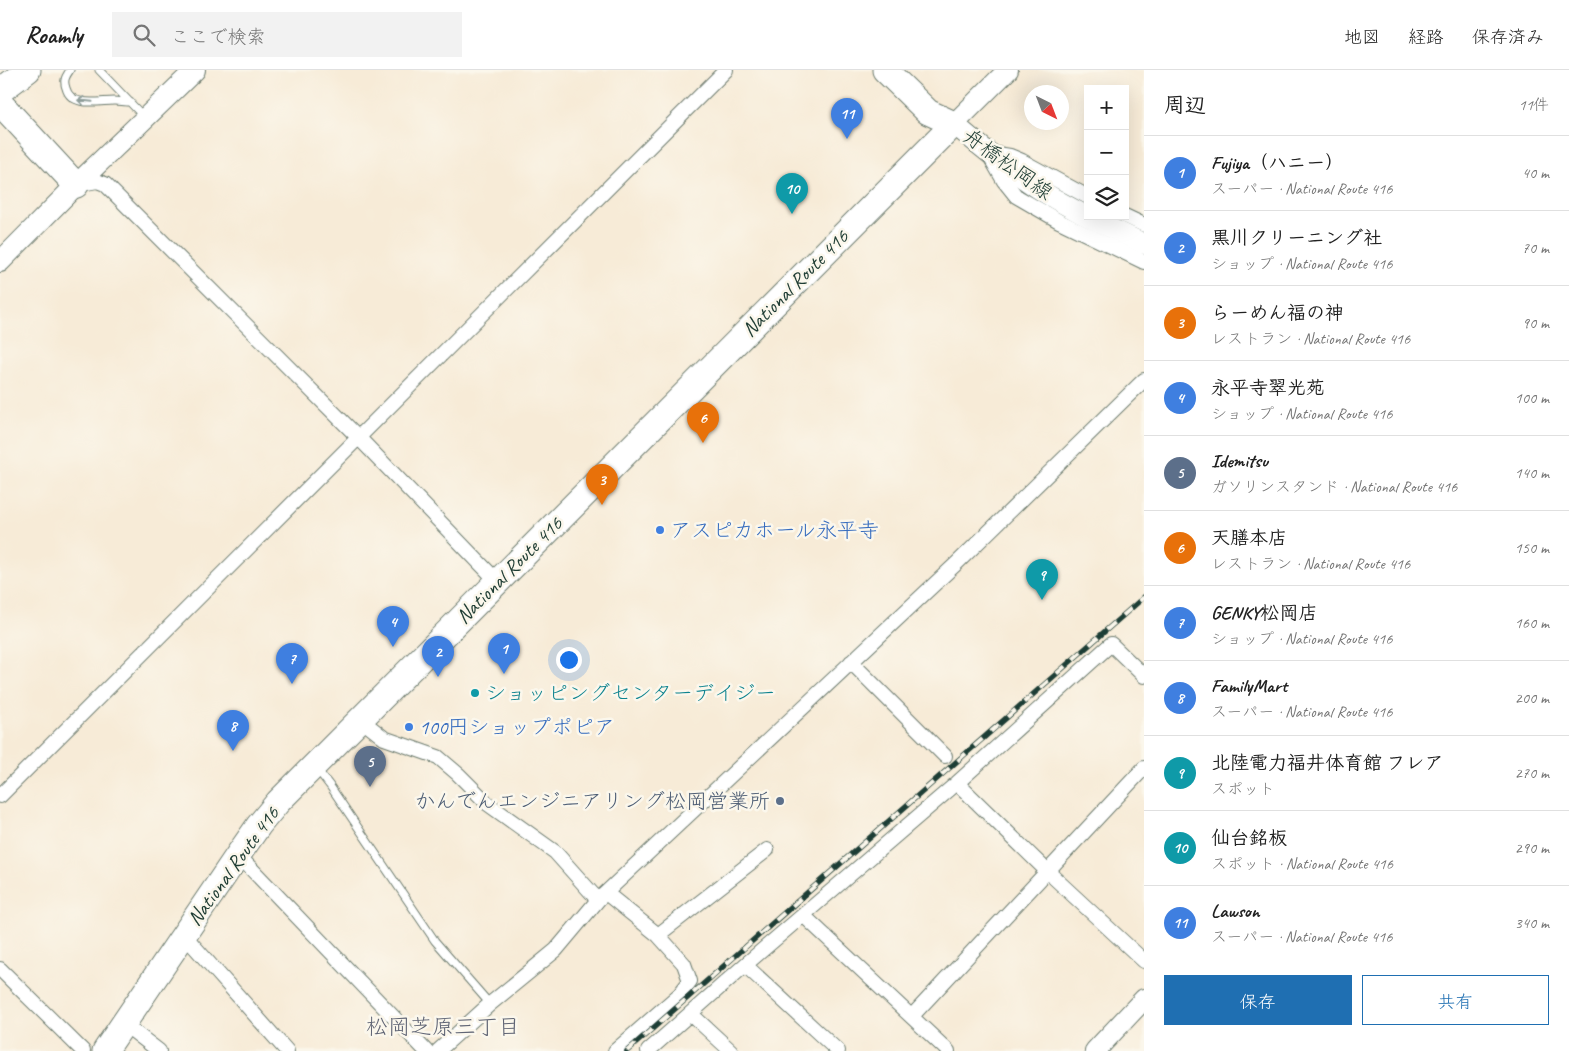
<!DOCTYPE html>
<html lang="ja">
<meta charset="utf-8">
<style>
body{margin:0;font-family:Caveat,"Klee One",sans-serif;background:#f2f2f2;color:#222}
.controls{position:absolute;right:15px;top:15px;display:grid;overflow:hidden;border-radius:0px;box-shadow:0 5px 20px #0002}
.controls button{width:45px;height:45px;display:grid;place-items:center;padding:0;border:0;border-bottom:1px solid #e0e0e0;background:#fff;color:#222;font:25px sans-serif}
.compass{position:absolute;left:1024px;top:15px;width:45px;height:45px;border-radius:50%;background:#fff;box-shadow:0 5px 20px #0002;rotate:138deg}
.you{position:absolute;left:568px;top:589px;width:18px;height:18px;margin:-12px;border:4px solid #fff;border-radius:50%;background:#1a73e8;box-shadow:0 0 0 8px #1a73e833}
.badge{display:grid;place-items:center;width:32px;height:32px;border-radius:50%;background:#1f6fb2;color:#fff;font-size:16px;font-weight:700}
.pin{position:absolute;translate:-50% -41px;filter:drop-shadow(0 1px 2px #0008)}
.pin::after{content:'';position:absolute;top:26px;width:18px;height:15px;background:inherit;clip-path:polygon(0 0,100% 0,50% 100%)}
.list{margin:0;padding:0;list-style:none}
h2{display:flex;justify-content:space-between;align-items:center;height:65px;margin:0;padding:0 20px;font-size:21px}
h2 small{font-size:16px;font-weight:400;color:#767676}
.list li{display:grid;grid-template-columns:32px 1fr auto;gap:15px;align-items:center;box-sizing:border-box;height:75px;padding:0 20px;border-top:1px solid #e0e0e0}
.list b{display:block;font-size:19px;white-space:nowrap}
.list p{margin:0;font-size:16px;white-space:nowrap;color:#767676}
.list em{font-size:16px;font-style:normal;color:#767676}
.actions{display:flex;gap:10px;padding:15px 20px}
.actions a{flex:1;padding:11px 0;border:1px solid #1f6fb2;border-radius:0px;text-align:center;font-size:18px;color:#1f6fb2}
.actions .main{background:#1f6fb2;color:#fff}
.icon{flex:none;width:28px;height:28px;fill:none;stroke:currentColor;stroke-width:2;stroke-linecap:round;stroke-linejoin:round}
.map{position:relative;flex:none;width:1144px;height:981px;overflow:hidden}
header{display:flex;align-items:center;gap:30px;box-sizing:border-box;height:70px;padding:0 25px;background:#fff;border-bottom:1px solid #e0e0e0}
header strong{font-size:24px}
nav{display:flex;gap:28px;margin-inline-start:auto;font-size:18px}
.search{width:350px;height:45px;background:#f2f2f2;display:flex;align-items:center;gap:12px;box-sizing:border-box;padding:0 18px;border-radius:0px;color:#767676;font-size:19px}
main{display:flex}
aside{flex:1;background:#fff}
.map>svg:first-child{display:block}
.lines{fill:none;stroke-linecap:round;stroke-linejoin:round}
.lane-casing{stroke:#6b7a6d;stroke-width:9}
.street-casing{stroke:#6b7a6d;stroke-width:16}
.secondary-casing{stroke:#6b7a6d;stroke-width:22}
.highway-casing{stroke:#6b7a6d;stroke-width:27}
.lane{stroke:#fff;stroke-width:7}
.street{stroke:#fff;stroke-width:14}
.secondary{stroke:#fff;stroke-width:20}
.highway{stroke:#fff;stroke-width:25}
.rail-casing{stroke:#1f3d34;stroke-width:5.5}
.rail{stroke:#fbf7ec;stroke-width:4;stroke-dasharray:11;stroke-linecap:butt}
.oneway{stroke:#8f9e9a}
.shop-dot{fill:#3f7fe0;stroke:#fbf7ec;stroke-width:2}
.culture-dot{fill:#0f9aa8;stroke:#fbf7ec;stroke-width:2}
.service-dot{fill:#5c6f8a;stroke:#fbf7ec;stroke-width:2}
.labels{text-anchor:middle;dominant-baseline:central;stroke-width:5;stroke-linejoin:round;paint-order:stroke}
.street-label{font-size:21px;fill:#1f3d34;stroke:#fbf7ec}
.shop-label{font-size:21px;fill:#366cbe;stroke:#fbf7ec;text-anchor:start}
.culture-label{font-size:21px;fill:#0d838f;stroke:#fbf7ec;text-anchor:start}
.service-label{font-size:21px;fill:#4e5e75;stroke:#fbf7ec;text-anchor:end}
.neighbourhood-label{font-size:22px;fill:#606575;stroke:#fbf7ec}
</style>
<header>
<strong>Roamly</strong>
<div class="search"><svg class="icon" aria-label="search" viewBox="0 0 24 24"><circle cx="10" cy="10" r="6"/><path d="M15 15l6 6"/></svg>ここで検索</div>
<nav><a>地図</a><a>経路</a><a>保存済み</a></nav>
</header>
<main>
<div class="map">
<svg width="1144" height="981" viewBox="0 0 1144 981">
<rect width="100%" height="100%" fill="#fbf7ec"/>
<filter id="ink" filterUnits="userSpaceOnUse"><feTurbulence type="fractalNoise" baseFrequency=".02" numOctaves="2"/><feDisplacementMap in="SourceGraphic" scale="10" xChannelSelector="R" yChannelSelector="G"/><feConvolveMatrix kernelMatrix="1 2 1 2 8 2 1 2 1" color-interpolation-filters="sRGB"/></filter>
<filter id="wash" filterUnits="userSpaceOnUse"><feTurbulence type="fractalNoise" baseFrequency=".0096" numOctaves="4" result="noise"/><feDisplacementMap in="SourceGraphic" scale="20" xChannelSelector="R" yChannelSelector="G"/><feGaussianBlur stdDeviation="1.12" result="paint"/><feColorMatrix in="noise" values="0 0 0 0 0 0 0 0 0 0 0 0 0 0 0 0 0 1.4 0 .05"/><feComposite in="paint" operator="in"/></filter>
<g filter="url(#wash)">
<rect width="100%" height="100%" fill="#f7ebd7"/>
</g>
<g filter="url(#ink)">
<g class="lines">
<g class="lane-casing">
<path id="lane" d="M70,0c-4,6 -7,10 -4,18 5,20 33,13 48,13 5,0 11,1 16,1
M99,0l45,47
M317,699l13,17 105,155 55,63"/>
</g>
<g class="street-casing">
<path id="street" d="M991,83l19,3 12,5 66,36
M992,90l12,21 12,15 43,25 85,41
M76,115l21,-4 8,3 254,254 139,144
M1125,146l19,9
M851,592l94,94
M360,649l24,19 54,19 20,17 30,30 67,48 43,48
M957,713l91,89 96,89
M0,726l726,-726
M238,785l188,196
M606,823l52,42 26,29 6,17 -10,13 -65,57
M803,845l145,136
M184,865l103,116
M658,865l109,-85
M745,895l93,86
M0,899l83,82
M691,944l40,37
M912,946l232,-248
M124,954l35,27
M438,981l52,-47 66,-54 42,-50 359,-337 187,-183
M648,981l97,-86 212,-182 154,-139 33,32"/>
</g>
<g class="secondary-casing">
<path id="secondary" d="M1008,0l-54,54c27,23 55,46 85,65 33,22 69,37 105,55
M0,192l76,-77 119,-115
M1095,981l49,-52"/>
</g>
<g class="highway-casing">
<path id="highway" d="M885,0l43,42 26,12
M0,21l28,-21
M0,33l76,82
M105,981l133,-196 21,-30 19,-23 676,-678"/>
</g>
<use href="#lane" class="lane"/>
<use href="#street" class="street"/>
<use href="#secondary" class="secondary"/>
<use href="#highway" class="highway"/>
<g class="rail-casing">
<path id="rail" d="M627,981l517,-454"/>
</g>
<use href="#rail" class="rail"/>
</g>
<defs><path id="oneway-shaft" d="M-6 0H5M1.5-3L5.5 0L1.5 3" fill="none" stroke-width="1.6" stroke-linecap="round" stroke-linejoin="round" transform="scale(1.25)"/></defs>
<use class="oneway" href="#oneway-shaft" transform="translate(85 31) rotate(-174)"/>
</g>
<g class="shop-dot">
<circle cx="660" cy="460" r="5"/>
<circle cx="409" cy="657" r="5"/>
</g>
<circle class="culture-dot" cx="475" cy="623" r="5"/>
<circle class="service-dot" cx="780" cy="731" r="5"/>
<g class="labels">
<g class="street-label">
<text transform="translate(1008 94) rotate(36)">舟橋松岡線</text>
<text transform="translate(795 213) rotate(-45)">National Route 416</text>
<text transform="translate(509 500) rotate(-45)">National Route 416</text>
<text transform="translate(233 796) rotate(-54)">National Route 416</text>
</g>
<g class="shop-label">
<text x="670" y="460">アスピカホール永平寺</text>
<text x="419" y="657">100円ショップポピア</text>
</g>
<g class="culture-label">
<text x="485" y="623">ショッピングセンターデイジー</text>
</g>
<g class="service-label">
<text x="770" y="731">かんでんエンジニアリング松岡営業所</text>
</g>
<g class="neighbourhood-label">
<text x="443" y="957">松岡芝原三丁目</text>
</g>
</g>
</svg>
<div class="controls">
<button>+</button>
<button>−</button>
<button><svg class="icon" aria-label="layers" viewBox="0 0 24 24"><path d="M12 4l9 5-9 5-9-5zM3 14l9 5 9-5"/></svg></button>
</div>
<svg class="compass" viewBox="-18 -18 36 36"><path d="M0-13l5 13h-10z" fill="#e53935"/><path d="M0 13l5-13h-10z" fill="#767676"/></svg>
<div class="you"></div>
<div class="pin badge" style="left:504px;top:604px;background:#3f7fe0">1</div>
<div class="pin badge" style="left:438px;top:607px;background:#3f7fe0">2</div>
<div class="pin badge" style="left:602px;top:435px;background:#e8710a">3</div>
<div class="pin badge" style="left:393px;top:577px;background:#3f7fe0">4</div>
<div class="pin badge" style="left:370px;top:717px;background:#5c6f8a">5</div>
<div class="pin badge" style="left:703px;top:373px;background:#e8710a">6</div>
<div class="pin badge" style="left:292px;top:614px;background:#3f7fe0">7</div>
<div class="pin badge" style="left:233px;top:681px;background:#3f7fe0">8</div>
<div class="pin badge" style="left:1042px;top:530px;background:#0f9aa8">9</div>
<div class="pin badge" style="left:792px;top:144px;background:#0f9aa8">10</div>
<div class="pin badge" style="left:847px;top:69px;background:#3f7fe0">11</div>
</div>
<aside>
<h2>周辺<small>11件</small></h2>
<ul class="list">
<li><span class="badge" style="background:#3f7fe0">1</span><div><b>Fujiya（ハニー）</b><p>スーパー · National Route 416</p></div><em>40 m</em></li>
<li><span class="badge" style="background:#3f7fe0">2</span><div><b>黒川クリーニング社</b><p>ショップ · National Route 416</p></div><em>70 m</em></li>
<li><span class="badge" style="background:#e8710a">3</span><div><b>らーめん福の神</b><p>レストラン · National Route 416</p></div><em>90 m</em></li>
<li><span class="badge" style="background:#3f7fe0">4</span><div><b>永平寺翠光苑</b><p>ショップ · National Route 416</p></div><em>100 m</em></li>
<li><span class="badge" style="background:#5c6f8a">5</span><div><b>Idemitsu</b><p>ガソリンスタンド · National Route 416</p></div><em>140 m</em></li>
<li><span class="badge" style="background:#e8710a">6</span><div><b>天膳本店</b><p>レストラン · National Route 416</p></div><em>150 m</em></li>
<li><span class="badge" style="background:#3f7fe0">7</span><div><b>GENKY松岡店</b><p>ショップ · National Route 416</p></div><em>160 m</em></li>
<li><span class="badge" style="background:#3f7fe0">8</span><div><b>FamilyMart</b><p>スーパー · National Route 416</p></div><em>200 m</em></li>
<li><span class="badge" style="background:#0f9aa8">9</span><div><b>北陸電力福井体育館 フレア</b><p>スポット</p></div><em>270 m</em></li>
<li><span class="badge" style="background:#0f9aa8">10</span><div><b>仙台銘板</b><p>スポット · National Route 416</p></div><em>290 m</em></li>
<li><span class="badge" style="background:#3f7fe0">11</span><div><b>Lawson</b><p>スーパー · National Route 416</p></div><em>340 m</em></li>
</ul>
<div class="actions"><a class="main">保存</a><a>共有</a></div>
</aside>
</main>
